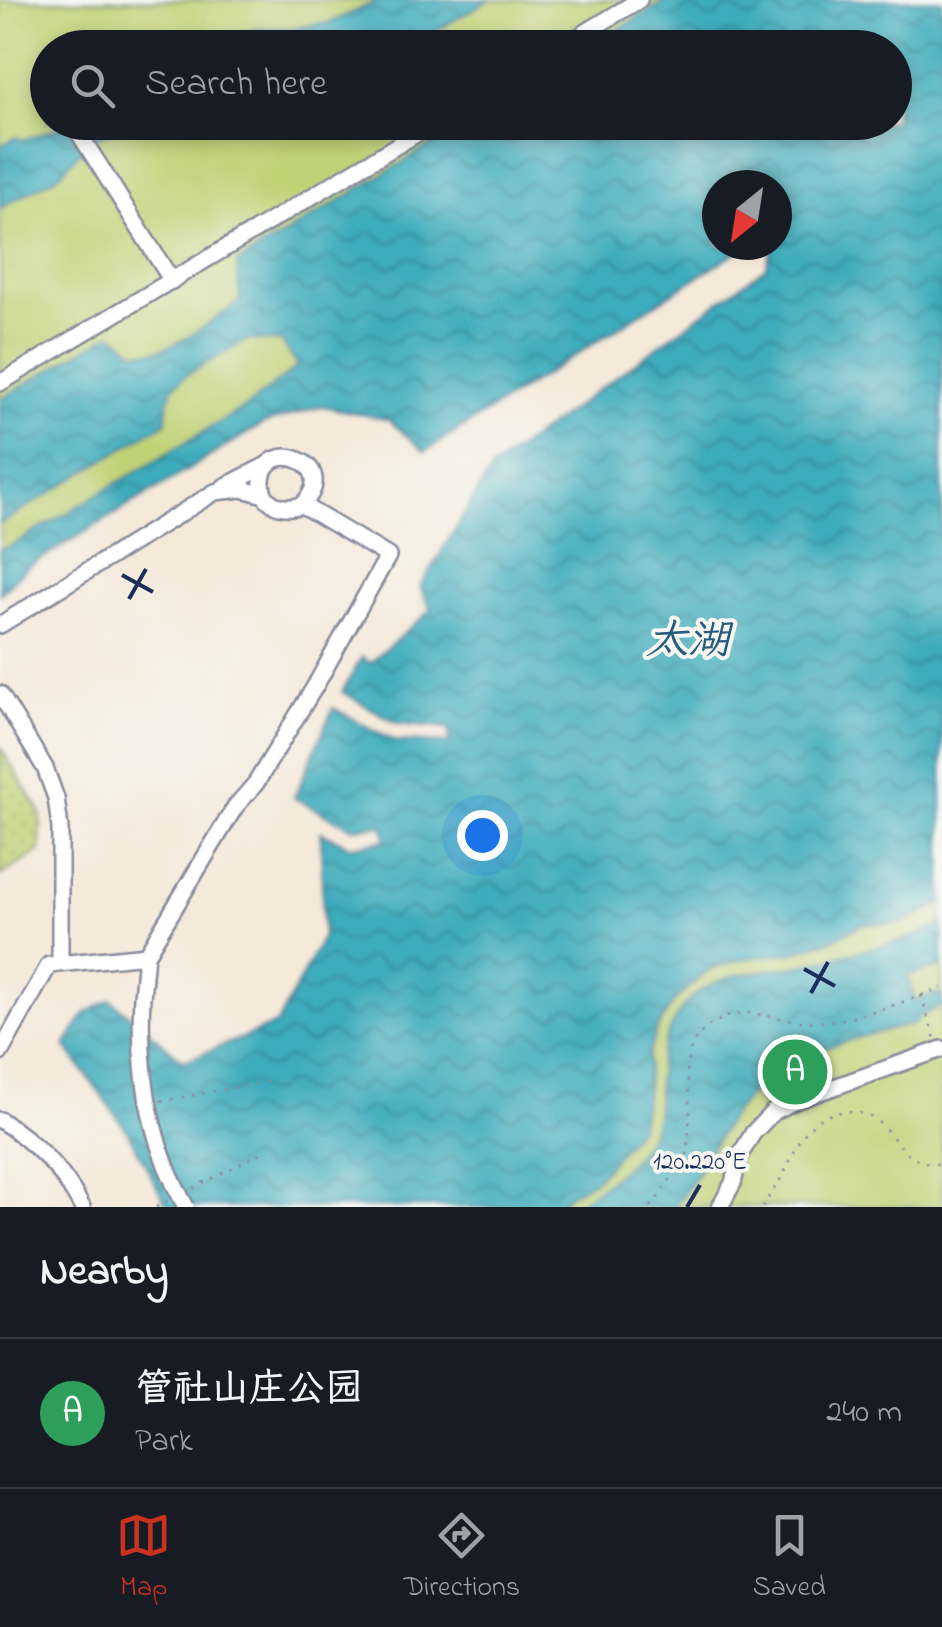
<!DOCTYPE html>
<meta charset="utf-8">
<style>
body{margin:0;font-family:"Indie Flower","LXGW WenKai TC",sans-serif;background:#20242c;color:#f1f3f6}
.compass{position:absolute;left:702px;top:170px;width:90px;height:90px;border-radius:50%;background:#171b24;box-shadow:0 5px 15px #0003;rotate:210deg}
.you{position:absolute;left:482px;top:835px;width:35px;height:35px;margin:-25px;border:8px solid #fff;border-radius:50%;background:#1a73e8;box-shadow:0 0 0 15px #1a73e833}
.badge{display:grid;place-items:center;width:65px;height:65px;border-radius:50%;background:#c8321e;color:#fff;font-size:32px;font-weight:700}
.pin{position:absolute;translate:-50% -50%;border:5px solid #fff;box-shadow:0 2px 10px #0006}
.list{margin:0;padding:0;list-style:none}
h2{display:flex;justify-content:space-between;align-items:center;height:130px;margin:0;padding:0 40px;font-size:42px}
h2 small{font-size:32px;font-weight:400;color:#9ea1a6}
.list li{display:grid;grid-template-columns:65px 1fr auto;gap:30px;align-items:center;box-sizing:border-box;height:150px;padding:0 40px;border-top:2px solid #363941}
.list b{display:block;font-size:38px;white-space:nowrap}
.list p{margin:0;font-size:32px;white-space:nowrap;color:#9ea1a6}
.list em{font-size:32px;font-style:normal;color:#9ea1a6}
.icon{flex:none;width:55px;height:55px;fill:none;stroke:currentColor;stroke-width:2;stroke-linecap:round;stroke-linejoin:round}
.map{position:relative;flex:none;width:942px;height:1207px;overflow:hidden}
.search{position:absolute;background:#171b24;box-shadow:0 5px 15px #0003;left:30px;right:30px;top:30px;height:110px;display:flex;align-items:center;gap:25px;box-sizing:border-box;padding:0 35px;border-radius:55px;color:#9ea1a6;font-size:38px}
.sheet{height:280px;background:#171b24}
nav{display:flex;justify-content:space-around;align-items:center;box-sizing:border-box;height:140px;border-top:2px solid #363941;background:#171b24;font-size:28px;color:#9ea1a6}
nav a{display:grid;justify-items:center;gap:5px}
nav .on{color:#c8321e}
.map>svg:first-child{display:block}
.grass{fill:url(#grass-dots);stroke:#6e8069;stroke-width:2.5}
.park{fill:#c1d174;stroke:#6e8069;stroke-width:2.5}
.water{fill:url(#water-waves);stroke:#2c6e8d;stroke-width:2.5}
.lines{fill:none;stroke-linecap:round;stroke-linejoin:round}
.minor-casing{stroke:#888c9c;stroke-width:20}
.path{stroke:#888c9c;stroke-width:2.5;stroke-dasharray:2.5 8;stroke-linecap:butt}
.minor{stroke:#fff;stroke-width:15}
.minor-bridge-casing{stroke:#888c9c;stroke-width:20;stroke-linecap:butt}
.minor-bridge{stroke:#fff;stroke-width:15}
.ticks{fill:none;stroke:#1b2f5e;stroke-width:4}
.labels{text-anchor:middle;dominant-baseline:central;stroke-width:8;stroke-linejoin:round;paint-order:stroke}
.water-label{font-size:42px;font-style:italic;fill:#275b7f;stroke:#f6f6f2}
.ticks-label{font-size:25px;text-anchor:middle;fill:#1b2f5e;stroke:#f6f6f2;stroke-width:8;stroke-linejoin:round;paint-order:stroke}
</style>
<div class="map">
<svg width="942" height="1207" viewBox="0 0 942 1207">
<defs>
<pattern id="grass-dots" width="8" height="8" patternUnits="userSpaceOnUse" patternTransform="scale(2.5)"><rect width="8" height="8" fill="#c1d174"/><path d="M2 2h.1M6 6h.1" fill="none" stroke="#a5b467" stroke-width="1.8" stroke-linecap="round"/></pattern>
<pattern id="water-waves" width="16" height="10" patternUnits="userSpaceOnUse" patternTransform="scale(2.5)"><rect width="16" height="10" fill="#3eacbc"/><path d="M0 5q4-4 8 0t8 0" fill="none" stroke="#338c9c"/></pattern>
</defs>
<rect width="100%" height="100%" fill="#f6f6f2"/>
<filter id="ink" filterUnits="userSpaceOnUse"><feTurbulence type="fractalNoise" baseFrequency=".01" numOctaves="2"/><feDisplacementMap in="SourceGraphic" scale="20" xChannelSelector="R" yChannelSelector="G"/><feConvolveMatrix kernelMatrix="1 2 1 2 8 2 1 2 1" color-interpolation-filters="sRGB"/></filter>
<filter id="wash" filterUnits="userSpaceOnUse"><feTurbulence type="fractalNoise" baseFrequency=".0048" numOctaves="4" result="noise"/><feDisplacementMap in="SourceGraphic" scale="40" xChannelSelector="R" yChannelSelector="G"/><feGaussianBlur stdDeviation="2.25" result="paint"/><feColorMatrix in="noise" values="0 0 0 0 0 0 0 0 0 0 0 0 0 0 0 0 0 1.4 0 .05"/><feComposite in="paint" operator="in"/></filter>
<g filter="url(#wash)">
<rect width="100%" height="100%" fill="#f5e9d9"/>
<path class="grass" d="M0,747l41,66 -1,38 -40,25z"/>
<path class="park" d="M0,0h396l-61,32 -95,15 -192,1v74l38,1 -86,38z
M469,0h232l-81,47 -228,1z
M119,123h373l-187,246 -37,32 -268,156v-364z
M942,903v304h-386l11,-11 30,-18 43,-52 6,-36 2,-35 9,-27 17,-27 33,-30 35,-12 48,-6 39,-12 33,-17 41,-1z"/>
<path class="water" d="M380,0h109l-81,47h-225l34,-10 42,-8 37,-1 35,-6z
M667,0h275v903l-39,20 -41,1 -33,17 -39,12 -48,6 -35,12 -33,30 -17,27 -9,27 -2,35 -6,36 -43,52 -30,18 -11,11h-388l-42,-78 -61,-83 21,-33 25,-13 73,61 93,-37 46,-88 -2,-104 30,14 35,-6 -3,-15 -30,3 -59,-30 39,-90 63,33 54,2 -1,-15 -52,-5 -55,-31 20,-35 8,6 61,-53 -11,-23 73,-120 273,-200 6,-20 -10,-2h15v-60h-60v60h30l-322,207 -36,-32 -67,-14 -59,18 -237,144 -26,26v-44l11,-4 239,-142 47,-37 -15,-25 -35,-2 -62,36 -12,11 -5,16 -2,19 -166,102v-125l111,-65c12,3 15,15 27,17 31,7 78,-33 102,-50l-3,-38 230,-140 427,-1v-74l-305,-1z
M72,123h73l-40,10 -20,13 -26,29 -59,33v-62l17,-9 5,3z
M942,924v42l-35,10 8,25 23,-8 2,5h2v8l-22,11 -7,8c-70,13 -144,35 -186,97 -18,28 -32,61 -54,85h-100c26,-20 57,-39 74,-67 15,-25 8,-49 12,-75 4,-26 18,-58 40,-73 29,-21 62,-20 96,-26 17,-2 35,-8 52,-12 33,-8 65,-14 95,-30z"/>
</g>
<g filter="url(#ink)">
<g class="lines">
<g class="minor-casing">
<path id="minor" d="M560,48l79,-48
M72,122l100,159
M0,383l436,-261
M224,487l45,-23
M0,625l215,-133 27,-3 23,6
M0,694l45,74 11,30 4,30v135
M142,997l4,-42 89,-148 21,-24 58,-95 74,-132 -86,-51c-19,6 -41,0 -40,-24 2,-46 82,-18 40,24
M0,1053l49,-88 97,-10
M0,1120c35,22 63,50 82,87
M720,1207l13,-24 7,-28 13,-22 20,-21 24,-12 145,-51"/>
</g>
<path class="path" d="M921,995l14,44
M161,1101l112,-20
M193,1188l70,-36
M156,1207l12,-6
M651,1207l36,-51 3,-44 -3,-43 2,-16 7,-15 11,-11 22,-12 21,-2 49,8 19,1 29,-3 42,-12 53,-19
M762,1207c7,-11 15,-21 21,-32 9,-16 14,-34 27,-48 15,-16 44,-21 64,-8 25,18 30,47 68,45"/>
<use href="#minor" class="minor"/>
<g class="minor-bridge-casing">
<path id="minor-bridge" d="M142,997c-4,74 7,146 44,210"/>
</g>
<use href="#minor-bridge" class="minor-bridge"/>
</g>
</g>
<path class="ticks" d="M122,575l31,17M129,599l17,-30M804,969l31,17M811,993l17,-31M687,1207l13,-22"/>
<g class="labels">
<g class="water-label">
<text x="688" y="642">太湖</text>
</g>
</g>
<g class="ticks-label">
<text x="700" y="1169">120.220°E</text>
</g>
</svg>
<svg class="compass" viewBox="-18 -18 36 36"><path d="M0-13l5 13h-10z" fill="#e53935"/><path d="M0 13l5-13h-10z" fill="#9ea1a6"/></svg>
<div class="you"></div>
<div class="pin badge" style="left:795px;top:1072px;background:#2e9e5b">A</div>
<div class="search"><svg class="icon" aria-label="search" viewBox="0 0 24 24"><circle cx="10" cy="10" r="6"/><path d="M15 15l6 6"/></svg>Search here</div>
</div>
<section class="sheet">
<h2>Nearby<small></small></h2>
<ul class="list">
<li><span class="badge" style="background:#2e9e5b">A</span><div><b>管社山庄公园</b><p>Park</p></div><em>240 m</em></li>
</ul>
</section>
<nav>
<a class="on"><svg class="icon" aria-label="map" viewBox="0 0 24 24"><path d="M3 6l6-2 6 2 6-2v14l-6 2-6-2-6 2zM9 4v14M15 6v14"/></svg>Map</a>
<a><svg class="icon" aria-label="directions" viewBox="0 0 24 24"><path d="M12 3l9 9-9 9-9-9zM9 14v-3h6M13 9l2 2-2 2"/></svg>Directions</a>
<a><svg class="icon" aria-label="saved" viewBox="0 0 24 24"><path d="M7 4h10v16l-5-4-5 4z"/></svg>Saved</a>
</nav>
